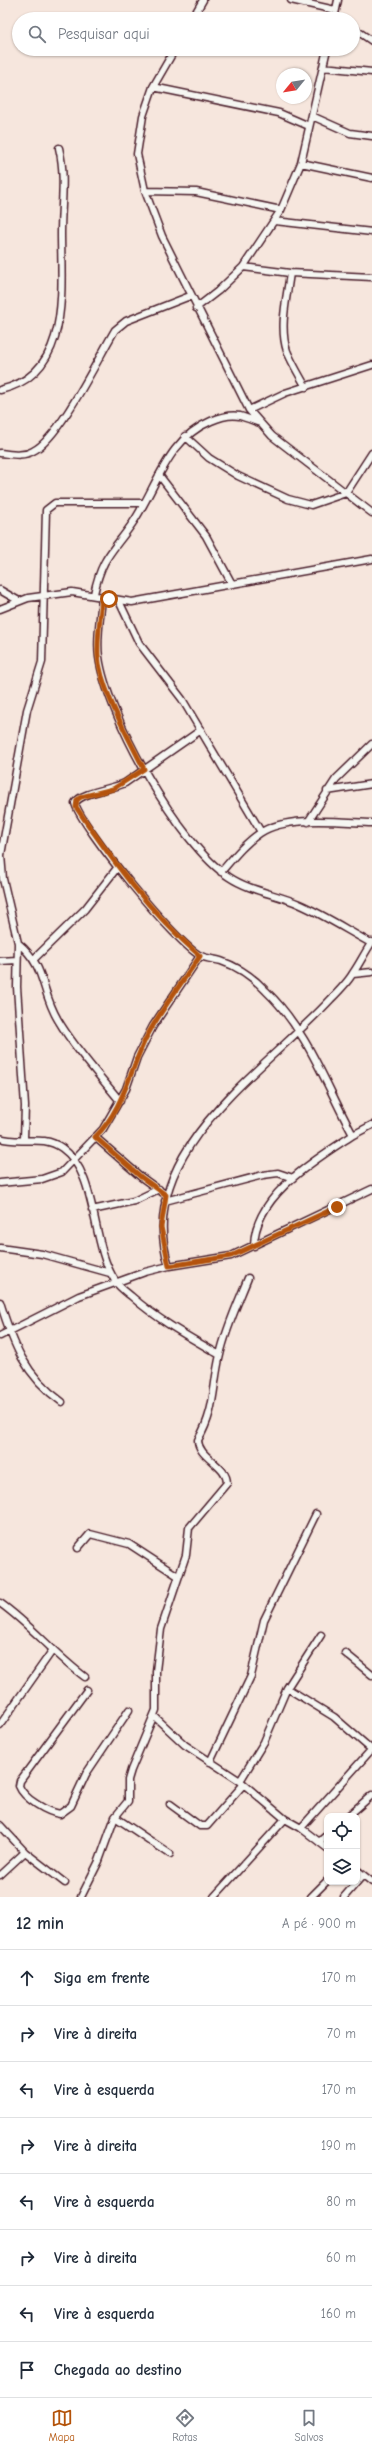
<!DOCTYPE html>
<html lang="pt">
<meta charset="utf-8">
<style>
body{margin:0;font-family:"Comic Neue",sans-serif;background:#f6f6f7;color:#1f2937}
.controls{position:absolute;right:12px;bottom:12px;display:grid;overflow:hidden;border-radius:8px;box-shadow:0 1px 3px #0004}
.controls button{width:36px;height:36px;display:grid;place-items:center;padding:0;border:0;border-bottom:1px solid #e0e1e3;background:#fff;color:#1f2937;font:20px sans-serif}
.compass{position:absolute;left:276px;top:68px;width:36px;height:36px;border-radius:50%;background:#fff;box-shadow:0 1px 3px #0004;rotate:240deg}
.stop{position:absolute;width:12px;height:12px;margin:-9px;border:3px solid #b45309;border-radius:50%;background:#fff}
.stop.end{background:#b45309;border-color:#fff;box-shadow:0 1px 4px #0008}
.list{margin:0;padding:0;list-style:none}
h2{display:flex;justify-content:space-between;align-items:center;height:52px;margin:0;padding:0 16px;font-size:17px}
h2 small{font-size:13px;font-weight:400;color:#747a83}
.list li{display:grid;grid-template-columns:26px 1fr auto;gap:12px;align-items:center;box-sizing:border-box;height:56px;padding:0 16px;border-top:1px solid #e0e1e3}
.list b{display:block;font-size:15px;white-space:nowrap}
.list em{font-size:13px;font-style:normal;color:#747a83}
.icon{flex:none;width:22px;height:22px;fill:none;stroke:currentColor;stroke-width:2;stroke-linecap:round;stroke-linejoin:round}
.map{position:relative;flex:none;width:372px;height:1897px;overflow:hidden}
.search{position:absolute;background:#fff;box-shadow:0 1px 3px #0004;left:12px;right:12px;top:12px;height:44px;display:flex;align-items:center;gap:10px;box-sizing:border-box;padding:0 14px;border-radius:22px;color:#747a83;font-size:15px}
.sheet{height:500px;background:#fff}
nav{display:flex;justify-content:space-around;align-items:center;box-sizing:border-box;height:56px;border-top:1px solid #e0e1e3;background:#fff;font-size:11px;color:#747a83}
nav a{display:grid;justify-items:center;gap:2px}
nav .on{color:#b45309}
.map>svg:first-child{display:block}
.lines{fill:none;stroke-linecap:round;stroke-linejoin:round}
.street-casing{stroke:#4a1f2b;stroke-width:9}
.street{stroke:#f6f6f2;stroke-width:6}
.route{stroke:#b45309;stroke-width:5}
</style>
<div class="map">
<svg width="372" height="1897" viewBox="0 0 372 1897">
<rect width="100%" height="100%" fill="#f6e6dd"/>
<filter id="ink" filterUnits="userSpaceOnUse"><feTurbulence type="fractalNoise" baseFrequency=".025" numOctaves="2"/><feDisplacementMap in="SourceGraphic" scale="8" xChannelSelector="R" yChannelSelector="G"/><feConvolveMatrix kernelMatrix="1 2 1 2 8 2 1 2 1" color-interpolation-filters="sRGB"/></filter>
<g filter="url(#ink)">
<g class="lines">
<g class="street-casing">
<path id="street" d="M291,0l44,10
M192,19l11,-19
M334,19l4,-19
M353,28l19,13
M175,49l-22,38 -10,29 -6,38 8,37 17,45 87,174 23,26 100,77
M323,67l49,5
M153,87l126,26 30,13
M312,116l38,17 22,3
M301,163l71,15
M145,191l51,1 85,18
M275,221l97,11
M243,267l47,6 82,4
M290,273c-3,24 -11,54 -3,78 5,12 12,24 19,36
M196,308l22,-17 25,-24 38,-57 20,-47 26,-114
M0,390c72,-16 61,-101 61,-157 0,-29 5,-56 -2,-85
M249,410l36,-17 87,-28
M185,436l24,22 29,18 50,23 23,6 35,-12 26,-40
M0,453c11,1 23,4 33,-2 27,-13 65,-93 82,-121l11,-9 64,-25
M159,475l47,61 26,48
M0,590l19,11
M94,594c8,-39 20,-43 40,-73 24,-37 34,-82 77,-100 9,-4 19,-7 29,-5 7,2 14,5 20,7
M102,596c-1,19 -6,42 -3,61 8,59 80,188 130,220 21,14 47,17 70,27 25,11 48,26 72,39
M119,601l20,42 43,56 79,133
M0,609l28,-11 44,-6 60,10 240,-43
M201,730l-76,53c-12,6 -44,9 -50,20 6,24 103,143 126,153 6,3 14,3 20,5 18,6 33,17 45,30 42,40 60,95 87,144 -38,25 -99,61 -99,111
M327,791l45,-7
M308,822l28,-43 36,-35
M221,872c12,-14 24,-29 39,-39 27,-18 81,-11 112,-10
M18,943c29,24 22,47 40,77 17,29 41,55 62,81
M34,959l51,-50 32,-41
M0,961l17,-1
M353,974l19,-2
M353,1135l19,-10
M95,1137l46,40 25,18
M0,1138c21,7 42,-4 62,10 37,26 28,97 54,134 3,5 10,10 15,14 27,24 58,41 89,59
M24,1139l1,-33 -8,-119 1,-44 -15,-64 -2,-24 26,-145 15,-48 4,-152 9,-7h89
M0,1183l42,-4 20,-7 41,-43 23,-40 11,-32 16,-31 47,-70
M165,1201l98,-26 15,-2 15,5
M92,1210l42,-9 25,-12
M0,1248l42,6 68,19
M169,1266c-37,-114 97,-196 162,-267 8,-8 17,-17 22,-26 7,-10 12,-21 19,-31
M0,1302c13,42 25,74 62,100
M0,1336l79,-40 66,-24 24,-6 62,-10 141,-67
M78,1548l12,-14 39,10 49,32
M0,1603c31,22 54,51 85,74
M345,1653l27,22
M287,1688l47,29 38,33
M87,1690l-67,91 -1,5c5,13 28,26 41,28l11,-8 15,-32 43,-64
M154,1716l31,29 55,36 45,38 16,9 26,20
M0,1725l52,-74
M210,1762l41,-86 13,-56 52,-106
M240,1781l24,-39 23,-54 34,-53
M170,1804l30,22h7l36,-41
M348,1816l24,-21
M115,1817l55,37
M0,1825l25,27 40,31
M301,1828l71,-79
M319,1842l8,-7
M357,1870l15,12
M0,1875l25,-23
M81,1897l18,-36 16,-44 13,-16v-21l3,-10 25,-60v-39l5,-42 25,-74 3,-27 38,-45c0,-18 -29,-25 -29,-43 18,-31 14,-53 22,-85 6,-27 18,-52 28,-77
M214,1897l71,-78
M311,1897l16,-16
M344,1897l19,-22"/>
</g>
<use href="#street" class="street"/>
</g>
</g>
<g class="lines" filter="url(#ink)">
<path class="route" d="M109,599l-7,-3c-1,19 -5,40 -4,59 2,34 31,83 46,114l-31,20 -32,8 -4,3 -1,7c39,57 72,103 124,149 -18,27 -40,54 -55,84 -16,34 -23,71 -50,97l46,40 25,18 -5,32 8,39 62,-10 106,-49"/>
</g>
</svg>
<div class="controls">
<button><svg class="icon" aria-label="locate" viewBox="0 0 24 24"><circle cx="12" cy="12" r="6"/><path d="M12 2v4M12 18v4M2 12h4M18 12h4"/></svg></button>
<button><svg class="icon" aria-label="layers" viewBox="0 0 24 24"><path d="M12 4l9 5-9 5-9-5zM3 14l9 5 9-5"/></svg></button>
</div>
<svg class="compass" viewBox="-18 -18 36 36"><path d="M0-13l5 13h-10z" fill="#e53935"/><path d="M0 13l5-13h-10z" fill="#747a83"/></svg>
<div class="stop" style="left:109px;top:599px"></div>
<div class="stop end" style="left:337px;top:1207px"></div>
<div class="search"><svg class="icon" aria-label="search" viewBox="0 0 24 24"><circle cx="10" cy="10" r="6"/><path d="M15 15l6 6"/></svg>Pesquisar aqui</div>
</div>
<section class="sheet">
<h2>12 min<small>A pé · 900 m</small></h2>
<ul class="list">
<li><svg class="icon" aria-label="ahead" viewBox="0 0 24 24"><path d="M12 20V5M6 11l6-6 6 6"/></svg><div><b>Siga em frente</b></div><em>170 m</em></li>
<li><svg class="icon" aria-label="right" viewBox="0 0 24 24"><path d="M7 20v-9h11M14 6l5 5-5 5"/></svg><div><b>Vire à direita</b></div><em>70 m</em></li>
<li><svg class="icon" aria-label="left" viewBox="0 0 24 24"><path d="M17 20v-9H6M10 6l-5 5 5 5"/></svg><div><b>Vire à esquerda</b></div><em>170 m</em></li>
<li><svg class="icon" aria-label="right" viewBox="0 0 24 24"><path d="M7 20v-9h11M14 6l5 5-5 5"/></svg><div><b>Vire à direita</b></div><em>190 m</em></li>
<li><svg class="icon" aria-label="left" viewBox="0 0 24 24"><path d="M17 20v-9H6M10 6l-5 5 5 5"/></svg><div><b>Vire à esquerda</b></div><em>80 m</em></li>
<li><svg class="icon" aria-label="right" viewBox="0 0 24 24"><path d="M7 20v-9h11M14 6l5 5-5 5"/></svg><div><b>Vire à direita</b></div><em>60 m</em></li>
<li><svg class="icon" aria-label="left" viewBox="0 0 24 24"><path d="M17 20v-9H6M10 6l-5 5 5 5"/></svg><div><b>Vire à esquerda</b></div><em>160 m</em></li>
<li><svg class="icon" aria-label="arrive" viewBox="0 0 24 24"><path d="M6 21V4h12l-3 4 3 4H6"/></svg><div><b>Chegada ao destino</b></div></li>
</ul>
</section>
<nav>
<a class="on"><svg class="icon" aria-label="map" viewBox="0 0 24 24"><path d="M3 6l6-2 6 2 6-2v14l-6 2-6-2-6 2zM9 4v14M15 6v14"/></svg>Mapa</a>
<a><svg class="icon" aria-label="directions" viewBox="0 0 24 24"><path d="M12 3l9 9-9 9-9-9zM9 14v-3h6M13 9l2 2-2 2"/></svg>Rotas</a>
<a><svg class="icon" aria-label="saved" viewBox="0 0 24 24"><path d="M7 4h10v16l-5-4-5 4z"/></svg>Salvos</a>
</nav>
